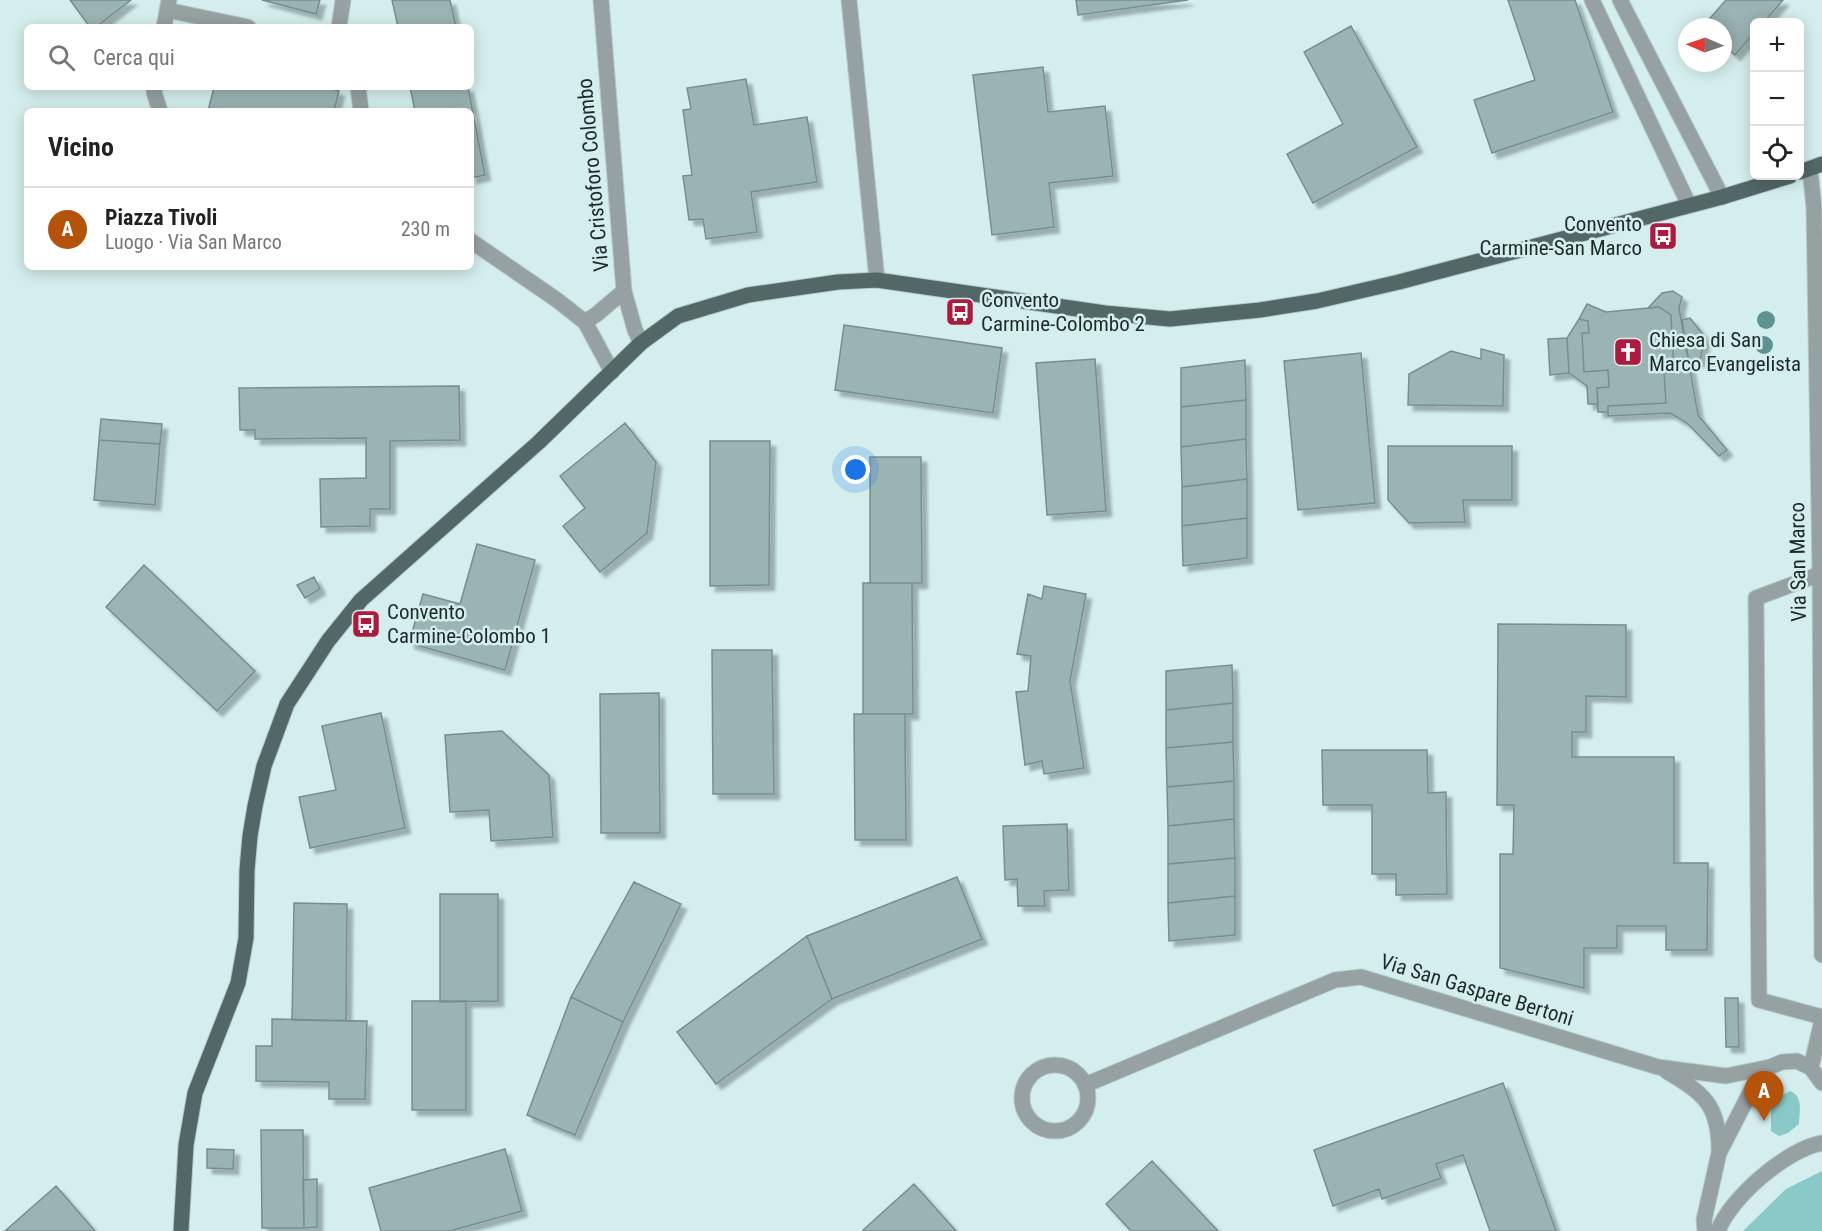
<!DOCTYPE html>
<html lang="it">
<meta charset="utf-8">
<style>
body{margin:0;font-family:"Roboto Condensed",sans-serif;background:#f2f2f2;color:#222}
.controls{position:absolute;right:18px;top:18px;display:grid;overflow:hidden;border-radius:9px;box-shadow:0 3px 15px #0003}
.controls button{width:54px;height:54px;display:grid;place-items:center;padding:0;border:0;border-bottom:2px solid #e0e0e0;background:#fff;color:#222;font:30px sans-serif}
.compass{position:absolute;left:1678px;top:18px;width:54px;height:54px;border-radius:50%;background:#fff;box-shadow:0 3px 15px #0003;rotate:272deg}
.you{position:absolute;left:856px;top:470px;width:21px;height:21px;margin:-15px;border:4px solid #fff;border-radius:50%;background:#1a73e8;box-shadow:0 0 0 9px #1a73e833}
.badge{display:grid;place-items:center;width:39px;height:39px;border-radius:50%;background:#b45309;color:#fff;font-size:20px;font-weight:700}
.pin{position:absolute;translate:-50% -50px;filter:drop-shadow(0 2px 3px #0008)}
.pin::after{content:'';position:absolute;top:32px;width:21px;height:18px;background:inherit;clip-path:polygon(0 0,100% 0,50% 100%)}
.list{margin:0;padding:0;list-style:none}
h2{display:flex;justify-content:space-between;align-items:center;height:78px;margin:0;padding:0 24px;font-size:26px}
h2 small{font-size:20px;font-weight:400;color:#767676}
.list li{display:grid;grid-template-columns:39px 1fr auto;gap:18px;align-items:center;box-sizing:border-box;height:84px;padding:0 24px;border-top:2px solid #e0e0e0}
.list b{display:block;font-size:22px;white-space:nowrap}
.list p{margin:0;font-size:20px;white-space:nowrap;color:#767676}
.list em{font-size:20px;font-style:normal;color:#767676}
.icon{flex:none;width:33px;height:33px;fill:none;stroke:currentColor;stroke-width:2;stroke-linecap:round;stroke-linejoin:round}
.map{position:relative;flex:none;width:1822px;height:1231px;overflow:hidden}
.search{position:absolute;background:#fff;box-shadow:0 3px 15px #0003;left:24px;top:24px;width:450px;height:66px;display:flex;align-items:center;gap:15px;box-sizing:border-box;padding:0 21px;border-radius:9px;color:#767676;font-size:22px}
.panel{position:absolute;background:#fff;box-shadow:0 3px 15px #0003;left:24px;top:108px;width:450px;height:162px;border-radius:9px}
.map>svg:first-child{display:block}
.green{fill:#89cac9}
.building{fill:#9ab4b3;stroke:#768f8e;stroke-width:1.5;filter:url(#shadow)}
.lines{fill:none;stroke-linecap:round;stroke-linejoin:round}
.minor-casing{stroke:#b3cbca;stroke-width:17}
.major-casing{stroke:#b3cbca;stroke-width:17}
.minor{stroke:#96a1a1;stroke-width:15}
.major{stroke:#536767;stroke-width:15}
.tree{fill:#5f9392}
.labels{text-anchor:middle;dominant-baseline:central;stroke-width:5;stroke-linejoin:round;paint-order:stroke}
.street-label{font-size:21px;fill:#1f2928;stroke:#d3eeed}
.poi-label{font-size:21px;fill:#1f2928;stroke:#d3eeed;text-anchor:start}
</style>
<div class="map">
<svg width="1822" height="1231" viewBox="0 0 1822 1231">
<defs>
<filter id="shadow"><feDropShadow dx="5.5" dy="5.5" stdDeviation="1.5" flood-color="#0004"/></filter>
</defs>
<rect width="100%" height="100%" fill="#d3eeed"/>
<path class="green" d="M1790,1091c14,5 9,22 9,33l-11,9 -9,3 -8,-5v-26l2,-4z
M1822,1171v60h-79l43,-42z"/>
<path class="building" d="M70,0h61l-35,27h-6z
M262,0h58l-4,14z
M392,0h58l6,27h-58z
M1076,0h112l-110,15z
M1508,0h67l38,112 -121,41 -18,-53 61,-20z
M1726,0h57l-19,22h-10v11l-19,22 -12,-11v-17l-20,-1z
M1351,26l66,121 -104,56 -26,-49 56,-30 -39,-72z
M1043,67l5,45 57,-6 8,70 -64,7 5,44 -62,8 -19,-160z
M746,79l8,46 53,-8 10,65 -66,10 6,40 -51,7 -3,-20 -14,1 -6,-44 9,-1 -9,-65 8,-1 -4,-21z
M214,87h107l18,4 -5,20h-126z
M410,87h58l17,88 -14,3v-67h-56z
M1673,291l9,6 -3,11 19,107 29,35 -8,6 -32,-33 -17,-10 -62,3v-10l58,-3 -2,-30h10l-3,-58 -12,-8 -11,1 14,-15z
M1587,304l19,8 53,-5 12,8 3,58h-10l2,30 -58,3v6h-10l-1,-24 12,-1 -1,-17 -24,2 -2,-39h7l-1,-12 -9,-2z
M1690,318l15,19 -5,24 -11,1 -7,-42z
M1579,319l9,2 1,12h-7l2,39 24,-2 1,17 -12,1 1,16h-10l-1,-18 -18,-13 -2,-35z
M844,325l158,23 -9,65 -158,-23z
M1567,338l2,35 -19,2 -2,-36z
M1481,349l23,6 -1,51 -95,-1 1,-31 42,-23 30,8z
M1361,353l14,150 -77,7 -14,-149z
M1095,359l11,152 -59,4 -11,-152z
M1245,360l1,40 -65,7v-39z
M459,386l1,54 -70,1v68h-20v17l-49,1 -1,-48 46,-1v-40l-111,1v-9h-15l-1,-42z
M1246,400v39l-65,8v-40z
M101,419l61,5 -2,20 -61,-4z
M625,423l31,39 -9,71 -47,39 -37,-46 22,-18 -25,-32z
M1246,439l1,40 -65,8 -1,-40z
M99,440l61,4 -5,61 -61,-5z
M710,441h60l-1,144 -59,1z
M1388,446h124v54h-49l2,22 -56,1 -21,-23z
M870,457h51l1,126h-52z
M1247,479v39l-65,8v-39z
M1247,518v40l-64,8 -1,-40z
M477,544l58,16 -30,110 -96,-27 14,-49 37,10z
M144,565l111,106 -38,40 -111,-104z
M314,577l6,12 -15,9 -8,-13z
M863,583h49l1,131h-50z
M1044,586l42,8 -16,87 14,87 -40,6 -2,-13 -17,4 -9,-73 12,-1 3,-35 -14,-2 11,-60 14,5z
M1498,624l128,1v72l-40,-1v36h-14v25h102v106h34l-1,87h-41v-24h-49v22h-33v40l-84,-20v-114h13l1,-49h-17z
M712,650h60l2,144h-61z
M1232,665l1,38 -67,7v-39z
M659,693l1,140h-59l-1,-139z
M1233,703v39l-67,6v-38z
M381,713l24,115 -95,20 -11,-51 37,-7 -14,-64z
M854,714h51l1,126h-51z
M502,731l47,44 4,62 -62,4 -2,-31 -39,2 -5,-77z
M1233,742l1,39 -67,6 -1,-39z
M1322,750h105l1,43 18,-1 1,102 -51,1v-21h-24v-69h-49z
M1234,781v38l-66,7 -1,-39z
M1234,819l1,39 -67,6v-38z
M1067,824l2,66 -25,1 1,15h-27l-1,-27 -12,1 -2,-54z
M1235,858v38l-67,7v-39z
M957,877l25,62 -150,60 -25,-63z
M634,882l47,22 -58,118 -52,-25z
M440,894h58v107l-58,1z
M1235,896v39l-66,6 -1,-38z
M294,903l53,1 -1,117 -54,-1z
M807,936l25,63 -116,85 -39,-52z
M571,997l52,25 -48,113 -48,-20z
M1725,998h13l1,49h-13z
M412,1001h54v109h-54z
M272,1019l95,2 -2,78h-36v-17l-73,-1v-35h16z
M1503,1083l53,148h-66l-27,-76 -27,9 5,14 -59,21 -3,-10 -46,17 -19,-56z
M261,1130h42l1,98h-42z
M207,1149l27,1 -1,19 -26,-1z
M505,1149l17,62 -72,20h-69l-12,-43z
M1152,1161l66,70h-87l-25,-27z
M317,1179v48l-13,1 -1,-48z
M914,1184l42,47h-93v-1z
M56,1186l39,45h-90z"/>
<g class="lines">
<g class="minor-casing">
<path id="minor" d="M601,0l23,291 11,39 6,13
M849,0l28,280
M1592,0l97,205
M1620,0l102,197
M167,10l81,17
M164,27l5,-27
M339,27l4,-27
M155,87l-1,5 6,19
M358,87l3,24
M1810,169l4,39 6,366 2,381
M471,241l86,59 28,22 27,50
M585,322l12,-8 27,-23
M1820,574l-64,24 3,402 63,17
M1022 1098a33 33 0 1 1 66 0a33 33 0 1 1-66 0Z
M1811,1068l11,-48
M1666,1071c37,22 53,33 53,79
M1085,1085l250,-105 26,-3 297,90 68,9 44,-9
M1705,1231l-1,-11 15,-67 34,-66 17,-20 12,-5 15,-1 14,7 11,15
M1718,1231c12,-33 69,-82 104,-88"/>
</g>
<g class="major-casing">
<path id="major" d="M1800,172l22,-8
M181,1231l5,-86 9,-52 43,-110 8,-45 1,-68 3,-34 5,-30 9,-40 23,-62 41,-63 33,-41 178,-158 102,-99 37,-27 70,-21 90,-13 39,-2 228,33 65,6 90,-9 57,-9 82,-19 323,-85 68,-21"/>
</g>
<use href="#minor" class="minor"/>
<use href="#major" class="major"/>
</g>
<g class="tree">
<circle cx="1766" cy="320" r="9"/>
<circle cx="1764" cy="345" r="9"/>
</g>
<defs>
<g id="bus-square" transform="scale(1.5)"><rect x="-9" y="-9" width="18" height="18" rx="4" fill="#ae1a3e" stroke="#d3eeed"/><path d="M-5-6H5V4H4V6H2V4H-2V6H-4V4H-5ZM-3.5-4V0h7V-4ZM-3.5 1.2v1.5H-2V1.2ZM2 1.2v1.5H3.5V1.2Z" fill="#fff"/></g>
<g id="church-square" transform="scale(1.5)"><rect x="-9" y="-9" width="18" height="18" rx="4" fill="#ae1a3e" stroke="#d3eeed"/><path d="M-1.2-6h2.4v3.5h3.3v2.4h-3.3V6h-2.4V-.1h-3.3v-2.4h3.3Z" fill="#fff"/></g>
</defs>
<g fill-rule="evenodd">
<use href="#bus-square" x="1663" y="236"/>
<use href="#bus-square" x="960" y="312"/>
<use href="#church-square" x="1628" y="352"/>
<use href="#bus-square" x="366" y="624"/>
</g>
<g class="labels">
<g class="street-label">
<text transform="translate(593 175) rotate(-95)">Via Cristoforo Colombo</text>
<text transform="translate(1798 562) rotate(-91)">Via San Marco</text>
<text transform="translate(1477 990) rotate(17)">Via San Gaspare Bertoni</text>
</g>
<g class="poi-label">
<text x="1642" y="224" text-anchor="end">Convento<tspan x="1642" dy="24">Carmine-San Marco</tspan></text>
<text x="981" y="300">Convento<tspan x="981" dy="24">Carmine-Colombo 2</tspan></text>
<text x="1649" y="340">Chiesa di San<tspan x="1649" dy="24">Marco Evangelista</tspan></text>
<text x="387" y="612">Convento<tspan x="387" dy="24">Carmine-Colombo 1</tspan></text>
</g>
</g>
</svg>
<div class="controls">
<button>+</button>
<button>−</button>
<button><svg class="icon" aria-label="locate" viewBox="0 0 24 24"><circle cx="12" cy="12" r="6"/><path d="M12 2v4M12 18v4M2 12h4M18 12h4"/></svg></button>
</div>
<svg class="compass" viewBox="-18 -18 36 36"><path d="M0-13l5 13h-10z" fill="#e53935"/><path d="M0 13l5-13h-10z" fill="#767676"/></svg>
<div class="you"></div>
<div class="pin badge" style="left:1764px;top:1121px">A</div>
<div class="search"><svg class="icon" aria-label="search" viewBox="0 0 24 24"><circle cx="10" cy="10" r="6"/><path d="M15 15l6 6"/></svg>Cerca qui</div>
<section class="panel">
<h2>Vicino<small></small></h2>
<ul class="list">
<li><span class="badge">A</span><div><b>Piazza Tivoli</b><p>Luogo · Via San Marco</p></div><em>230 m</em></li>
</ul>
</section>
</div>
